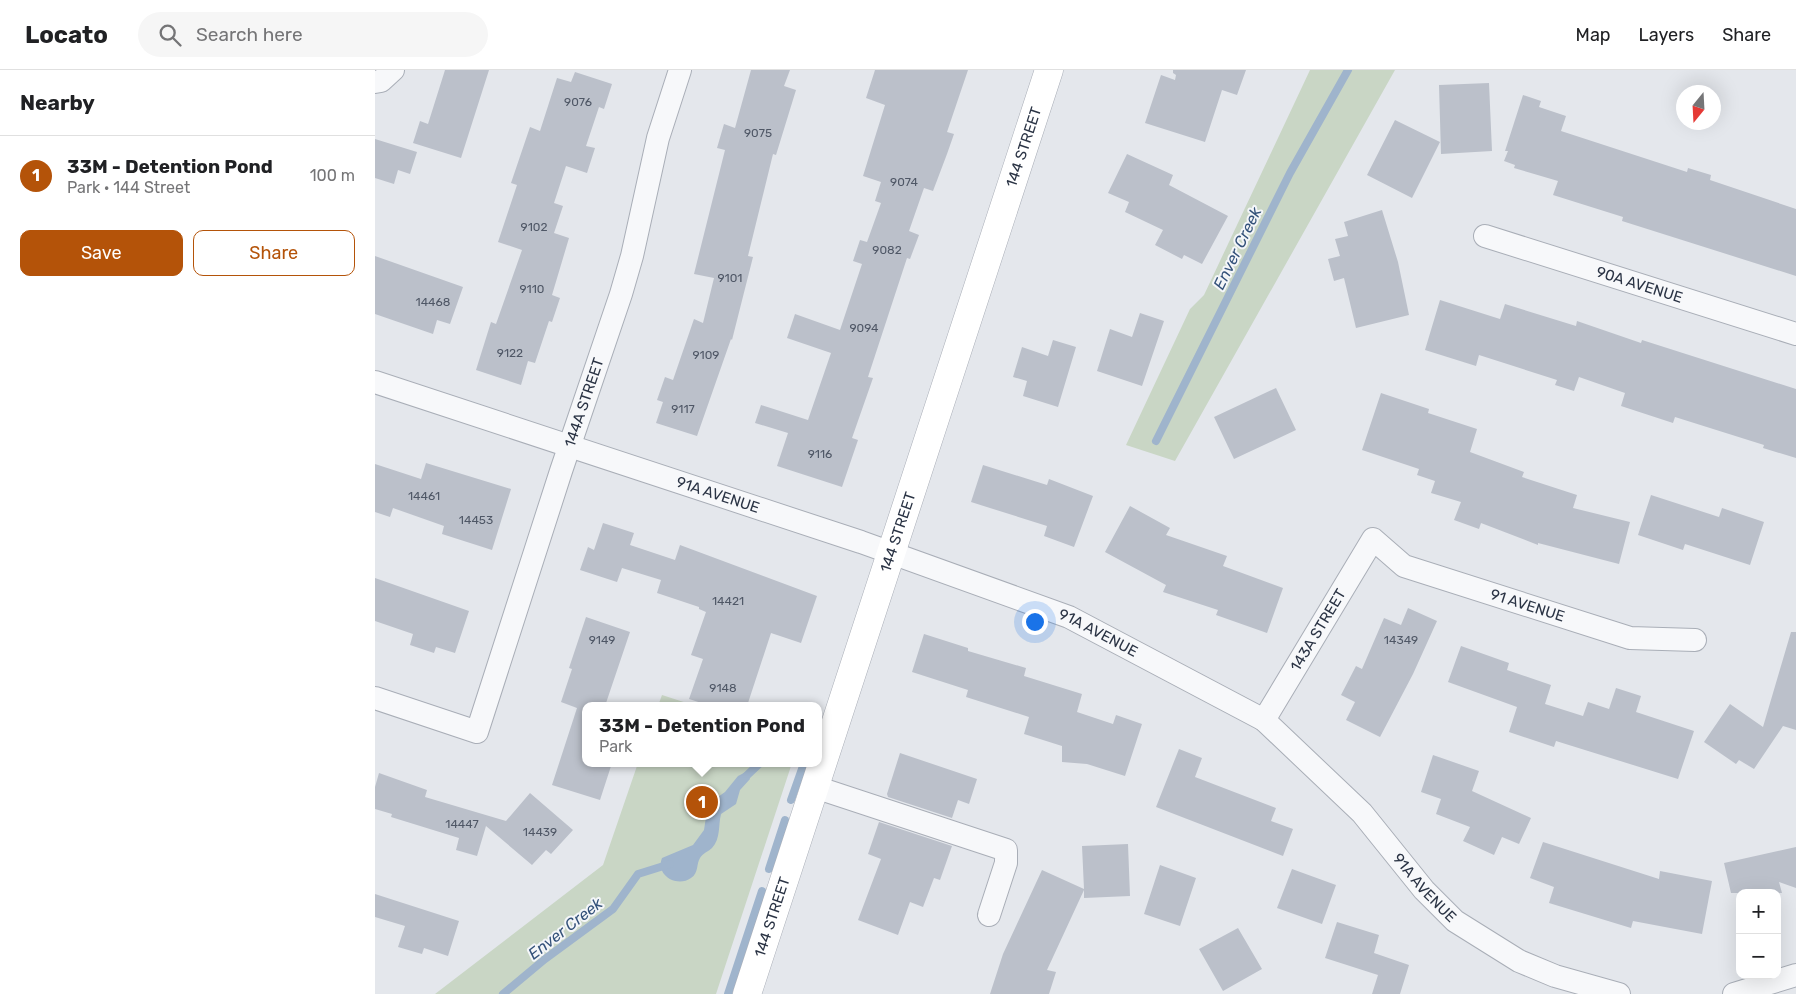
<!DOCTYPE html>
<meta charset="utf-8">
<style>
body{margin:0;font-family:Rubik,sans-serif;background:#f6f6f6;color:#202124}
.controls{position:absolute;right:15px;bottom:15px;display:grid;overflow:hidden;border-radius:10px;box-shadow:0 5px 20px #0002}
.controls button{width:45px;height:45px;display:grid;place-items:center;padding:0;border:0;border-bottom:1px solid #e0e0e0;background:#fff;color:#202124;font:25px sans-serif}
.compass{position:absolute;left:1301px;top:15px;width:45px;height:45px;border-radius:50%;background:#fff;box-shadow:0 5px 20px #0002;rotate:198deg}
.you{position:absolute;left:659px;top:551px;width:18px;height:18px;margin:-12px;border:4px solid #fff;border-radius:50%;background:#1a73e8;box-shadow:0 0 0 8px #1a73e833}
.badge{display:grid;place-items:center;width:32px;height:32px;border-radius:50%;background:#b45309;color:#fff;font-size:16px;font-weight:700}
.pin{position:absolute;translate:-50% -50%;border:2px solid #fff;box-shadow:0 1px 5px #0006}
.popup{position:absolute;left:207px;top:632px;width:240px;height:65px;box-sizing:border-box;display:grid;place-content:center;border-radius:10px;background:#fff;filter:drop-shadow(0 1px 4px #0005);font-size:16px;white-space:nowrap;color:#757577}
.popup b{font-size:19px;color:#202124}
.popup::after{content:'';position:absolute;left:50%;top:100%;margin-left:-10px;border:10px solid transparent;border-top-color:#fff}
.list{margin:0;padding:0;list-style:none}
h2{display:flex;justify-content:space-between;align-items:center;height:65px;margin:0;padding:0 20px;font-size:21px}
h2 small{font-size:16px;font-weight:400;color:#757577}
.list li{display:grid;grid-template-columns:32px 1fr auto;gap:15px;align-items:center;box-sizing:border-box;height:80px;padding:0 20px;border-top:1px solid #e0e0e0}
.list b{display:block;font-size:19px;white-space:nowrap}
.list p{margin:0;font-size:16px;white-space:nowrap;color:#757577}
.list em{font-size:16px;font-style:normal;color:#757577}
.actions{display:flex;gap:10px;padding:15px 20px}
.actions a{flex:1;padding:11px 0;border:1px solid #b45309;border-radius:10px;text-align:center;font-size:18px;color:#b45309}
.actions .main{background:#b45309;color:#fff}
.icon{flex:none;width:28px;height:28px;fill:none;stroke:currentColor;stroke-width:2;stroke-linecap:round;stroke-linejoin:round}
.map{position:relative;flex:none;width:1421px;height:924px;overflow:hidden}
header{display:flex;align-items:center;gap:30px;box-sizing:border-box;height:70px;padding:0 25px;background:#fff;border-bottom:1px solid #e0e0e0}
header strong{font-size:24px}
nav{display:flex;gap:28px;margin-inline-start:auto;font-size:18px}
.search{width:350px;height:45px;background:#f6f6f6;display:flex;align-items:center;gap:12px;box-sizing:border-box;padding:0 18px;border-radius:28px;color:#757577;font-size:19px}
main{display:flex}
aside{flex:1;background:#fff}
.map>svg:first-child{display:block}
.green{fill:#c9d6c5}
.water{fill:#9fb4cc}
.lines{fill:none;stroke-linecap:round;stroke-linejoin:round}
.stream{stroke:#9fb4cc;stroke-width:8}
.building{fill:#bbc0ca}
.street-casing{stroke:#a9aeb7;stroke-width:24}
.secondary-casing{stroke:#a9aeb7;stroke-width:29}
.street{stroke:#f7f8fa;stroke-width:22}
.secondary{stroke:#fff;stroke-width:28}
.labels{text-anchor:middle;stroke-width:4;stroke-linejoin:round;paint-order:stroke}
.number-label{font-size:12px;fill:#4f5766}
.street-label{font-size:15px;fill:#2b3445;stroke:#f4f6f9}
.water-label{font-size:16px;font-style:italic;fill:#34527a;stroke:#f4f6f9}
</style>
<header>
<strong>Locato</strong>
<div class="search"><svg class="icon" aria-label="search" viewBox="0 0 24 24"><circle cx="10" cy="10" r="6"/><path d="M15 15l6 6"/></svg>Search here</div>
<nav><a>Map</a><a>Layers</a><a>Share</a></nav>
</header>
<main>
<aside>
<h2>Nearby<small></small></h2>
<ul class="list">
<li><span class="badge">1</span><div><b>33M - Detention Pond</b><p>Park · 144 Street</p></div><em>100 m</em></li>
</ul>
<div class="actions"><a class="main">Save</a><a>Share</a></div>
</aside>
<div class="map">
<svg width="1421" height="924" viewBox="0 0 1421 924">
<rect width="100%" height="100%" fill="#e4e7ec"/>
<path class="green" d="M935 0H1020L800 391 751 375 815 239 829 225Z
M287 625 321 636H283Z
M263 693H417L341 924H60L228 795Z"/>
<path class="water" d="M371 702 375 709 365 720 361 734 346 744C343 756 346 768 337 778 334 781 328 783 325 788 321 794 324 803 316 808 302 818 280 805 287 788L318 775 329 760 333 734 350 722 363 706Z"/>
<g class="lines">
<path class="stream" d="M781 371 915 103 973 0
M367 710 385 693
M416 730 428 696
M394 799 410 750
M128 924 170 889 238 839 263 804 295 794
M353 924 387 821"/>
</g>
<path class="building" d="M70 0H114L86 88 38 73 45 51 53 54Z
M376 0H415L409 16 421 20 401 85 398 84 373 186 378 187 357 270 356 269 322 366 281 353 288 332 282 330 290 307 298 310 319 249 328 253 339 208 319 204 350 80 342 78 349 54 360 58Z
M500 0H593L572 62 579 64 572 84 558 121 549 118 534 161 544 165 535 189 532 188 493 307 498 308 477 368 483 370 467 417 402 396 413 363 380 353 386 335 433 350 456 283 412 268 420 244 465 260 487 194 478 191 485 170 492 172 506 133 500 131 506 112 488 106 510 35 491 28Z
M798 0H871L862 25 847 20 830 72 770 53 786 5 800 10 801 5 798 3Z
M200 2 237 14 229 39 224 37 211 76 220 78 212 103 191 96 179 133 188 136 179 163 194 168 177 225 185 228 177 252 174 251 160 293 153 291 146 315 101 300 116 252 121 254 147 180 123 172 142 115 136 113 155 57 165 61 182 8 196 12Z
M1114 13 1117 81 1066 84 1064 15Z
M1148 25 1166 31 1164 37 1191 46 1186 61 1312 102 1313 98 1336 105 1335 110 1421 139V206L1247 151 1248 147 1178 125 1183 111 1139 98 1140 95 1129 91 1133 81H1130Z
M1020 50 1065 72 1037 128 992 105Z
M0 69 42 82 35 104 23 100 19 114 0 108Z
M752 84 798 105 794 115 853 146 827 194 809 185 807 189 780 175 788 160 750 142 754 132 733 123Z
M1007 140 1023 192 1034 245 981 258 969 208 959 211 953 189 965 186 960 169 973 166 969 152Z
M0 186 88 217 75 254 62 250 58 264 0 244Z
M1065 230 1125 249 1130 234 1201 256 1202 251 1266 273 1267 270 1421 319V388L1388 378 1389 375 1300 347 1298 353 1246 336 1250 323 1204 307 1199 321 1180 315 1182 310 1104 285 1101 296 1050 280Z
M765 243 789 251 767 316 722 301 735 259 757 267Z
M678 270 701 277 683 337 648 326 652 311 638 307 647 277 673 286Z
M901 318 921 360 859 389 839 347Z
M1006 323 1054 339 1053 343 1102 359 1095 382 1149 402 1147 407 1202 425 1198 438 1255 452 1244 494 1163 473V475L1106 453 1104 459 1079 450 1086 432 1056 423 1060 411 1042 405 1044 399 987 380Z
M51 393 136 419 117 480 67 464 69 456 18 438 15 447 0 442V394L46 409Z
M608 395 672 415 674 409 718 426 699 477 669 466 672 456 596 432Z
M1276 425 1344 447 1347 438 1389 452 1375 495 1310 474 1308 480 1263 465Z
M755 436 795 458 791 465 852 486 848 496 908 518 892 563 841 545 843 540 788 522 791 515 730 482Z
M228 453 259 463 255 475 300 490 305 475 442 526 426 573 396 563 372 636H336L314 629 328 589 316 585 331 542 324 539V537L282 523 286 510 247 498 242 512 205 500 213 477 219 480Z
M0 508 94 541 80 583 61 577 59 583 35 575 38 564 0 551Z
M1033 538 1062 551 1038 604 1005 667 971 650 980 632 966 625 981 596 987 599 1009 548 1026 555Z
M211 547 255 562 230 636H211V693H237L225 730 177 715 202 638 186 632 197 599 194 598Z
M1416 562H1421V660L1408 656 1379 699 1364 690 1361 694 1329 672 1355 634 1388 657Z
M549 564 593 578V581L651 598 649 606 707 624 702 642 738 654 741 645 767 654 750 706 712 694 687 692V676L649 664 654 647 591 627 593 620 537 602Z
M1086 576 1134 593 1132 600 1176 615 1170 634 1208 646 1213 632 1234 639 1241 618 1266 626 1261 642 1319 661 1303 709 1181 671 1179 677 1134 662 1142 637 1073 612Z
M804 679 827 688 820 707 901 738 896 751 918 759 908 786 781 737Z
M525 683 602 709 594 734 583 730 577 748 513 727 512 724Z
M1058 685 1104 701 1097 721 1156 748 1144 774 1127 767 1119 785 1088 771 1095 757 1061 744 1066 729 1046 722Z
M4 703 52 720 50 727 131 751 155 723 198 760 176 784 171 780 157 795 111 756 102 786 81 780 84 768 16 747 17 744 0 739V717Z
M504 752 577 776 565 810 559 808 548 837 535 832 523 865 483 850 506 789 493 784Z
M1168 772 1284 809 1285 801 1337 811 1327 864 1258 851 1256 858 1174 833 1179 817 1155 808Z
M753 774 755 826 709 828V820L672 900 681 902 674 924H615L628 884 667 800 709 819 707 776Z
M1421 777V818L1404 812 1407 823H1356L1349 793Z
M785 795 821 808 805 856 769 844Z
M917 799 961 815 947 854 902 838Z
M0 824 84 851 73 886 49 878 47 884 23 877 30 856 0 847Z
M962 852 1004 865 999 883 1034 895 1025 924H997L1003 905 950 888Z
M863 858 887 899 848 921 824 879Z"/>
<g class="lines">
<defs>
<g id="street">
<path d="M0 12 6 11 18 0"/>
<path id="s1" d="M1110 166 1421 264"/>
<path id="s2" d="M0 312 486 472 694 547 889 650 987 743 1049 820 1080 851 1144 891 1180 906 1244 924"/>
<path id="s3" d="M0 628 102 662 186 401 246 224 257 186 283 68 305 0"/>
<path id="s4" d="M889 650 998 469 1029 496 1255 568 1320 570"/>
<path d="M440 717 631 780V793L614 845"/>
<path d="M1359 924 1421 905"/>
</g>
<g id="secondary">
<path id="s5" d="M372 924 674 0"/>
</g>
</defs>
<use href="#street" class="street-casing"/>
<use href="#secondary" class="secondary-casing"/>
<use href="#street" class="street"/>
<use href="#secondary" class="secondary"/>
</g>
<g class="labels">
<g class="number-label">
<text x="203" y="36">9076</text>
<text x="383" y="67">9075</text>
<text x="529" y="116">9074</text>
<text x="159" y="161">9102</text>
<text x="512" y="184">9082</text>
<text x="355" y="212">9101</text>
<text x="157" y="223">9110</text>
<text x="58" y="236">14468</text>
<text x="489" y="262">9094</text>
<text x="135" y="287">9122</text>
<text x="331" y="289">9109</text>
<text x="308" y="343">9117</text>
<text x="445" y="388">9116</text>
<text x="49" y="430">14461</text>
<text x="101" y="454">14453</text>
<text x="353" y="535">14421</text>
<text x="227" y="574">9149</text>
<text x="1026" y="574">14349</text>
<text x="348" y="622">9148</text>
<text x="87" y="758">14447</text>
<text x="165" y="766">14439</text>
</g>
<g class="street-label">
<text dy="5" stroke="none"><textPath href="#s5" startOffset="891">144 STREET</textPath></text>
<text dy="5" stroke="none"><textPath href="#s1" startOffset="162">90A AVENUE</textPath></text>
<text dy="5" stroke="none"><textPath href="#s3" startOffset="454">144A STREET</textPath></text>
<text dy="5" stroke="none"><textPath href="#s2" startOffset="361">91A AVENUE</textPath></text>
<text dy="5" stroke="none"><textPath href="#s5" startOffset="486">144 STREET</textPath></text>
<text dy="5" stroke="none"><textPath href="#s4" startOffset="382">91 AVENUE</textPath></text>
<text dy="5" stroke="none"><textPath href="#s4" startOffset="105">143A STREET</textPath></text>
<text dy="5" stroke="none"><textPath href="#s2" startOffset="766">91A AVENUE</textPath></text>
<text dy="5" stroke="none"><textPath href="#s2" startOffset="1186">91A AVENUE</textPath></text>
<text dy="5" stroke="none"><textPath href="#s5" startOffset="81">144 STREET</textPath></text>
</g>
<g class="water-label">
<text transform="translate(862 178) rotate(-64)" y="6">Enver Creek</text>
<text transform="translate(190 858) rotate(-38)" y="6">Enver Creek</text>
</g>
</g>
</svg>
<div class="controls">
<button>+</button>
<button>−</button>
</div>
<svg class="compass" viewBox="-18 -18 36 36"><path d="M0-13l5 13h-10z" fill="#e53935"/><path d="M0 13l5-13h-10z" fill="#757577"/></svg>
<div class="you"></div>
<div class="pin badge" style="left:327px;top:732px">1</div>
<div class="popup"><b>33M - Detention Pond</b>Park</div>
</div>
</main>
